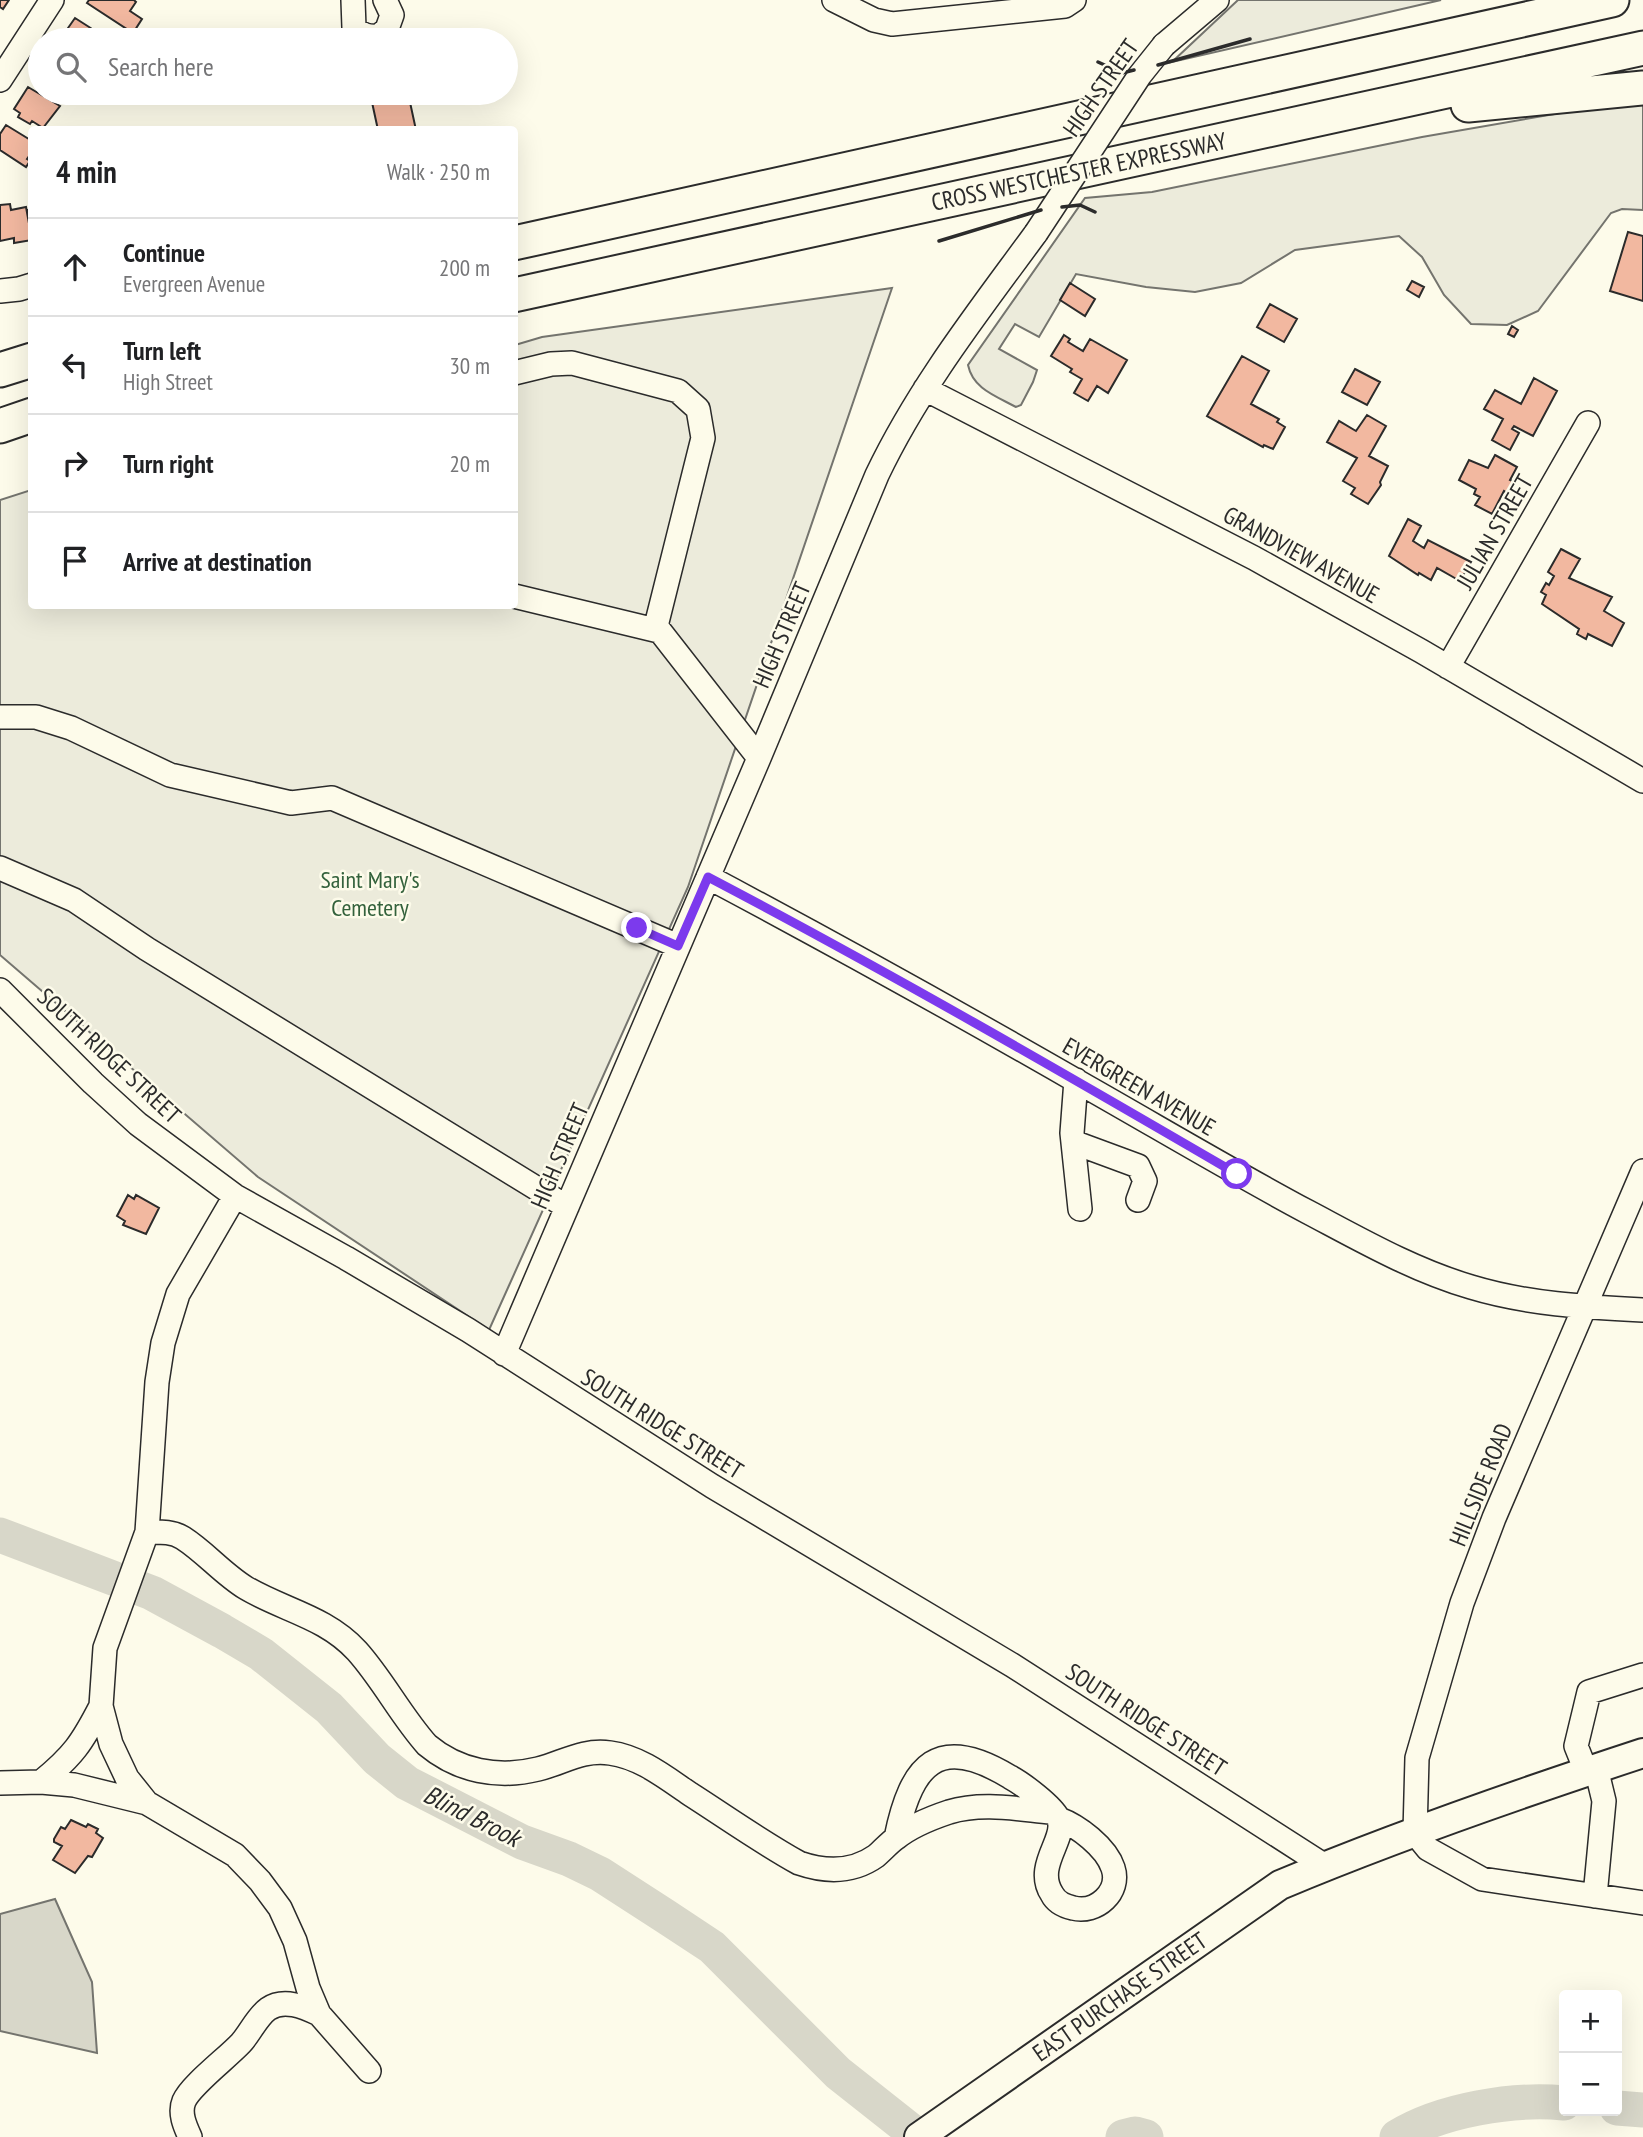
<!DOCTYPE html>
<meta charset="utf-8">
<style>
body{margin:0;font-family:"PT Sans Narrow",sans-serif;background:#f2f2f2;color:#202124}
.controls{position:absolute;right:21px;bottom:21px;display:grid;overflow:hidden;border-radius:7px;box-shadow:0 7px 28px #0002}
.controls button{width:63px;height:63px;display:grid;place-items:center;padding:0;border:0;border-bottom:2px solid #e0e0e0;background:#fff;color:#202124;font:35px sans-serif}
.stop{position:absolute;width:21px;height:21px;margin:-16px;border:5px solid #7c3aed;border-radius:50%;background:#fff}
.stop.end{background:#7c3aed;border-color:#fff;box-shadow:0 2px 7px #0008}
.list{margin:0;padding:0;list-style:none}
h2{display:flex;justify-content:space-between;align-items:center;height:91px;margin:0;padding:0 28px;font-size:30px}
h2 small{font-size:23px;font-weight:400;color:#757577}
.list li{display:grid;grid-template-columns:46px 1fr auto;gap:21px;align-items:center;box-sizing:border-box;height:98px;padding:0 28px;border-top:2px solid #e0e0e0}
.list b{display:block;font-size:26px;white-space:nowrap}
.list p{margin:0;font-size:23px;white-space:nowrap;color:#757577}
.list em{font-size:23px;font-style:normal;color:#757577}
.icon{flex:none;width:38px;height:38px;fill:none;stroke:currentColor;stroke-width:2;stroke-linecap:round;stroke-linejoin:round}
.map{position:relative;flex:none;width:1643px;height:2137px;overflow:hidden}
.search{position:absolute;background:#fff;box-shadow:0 7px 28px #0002;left:28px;top:28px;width:490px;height:77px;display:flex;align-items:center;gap:18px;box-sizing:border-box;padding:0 24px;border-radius:38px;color:#757577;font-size:26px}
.panel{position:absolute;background:#fff;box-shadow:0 7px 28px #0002;left:28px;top:126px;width:490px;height:483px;border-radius:7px}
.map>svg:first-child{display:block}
.green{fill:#ecebdb;stroke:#74746e;stroke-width:2}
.water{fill:#d8d7c9;stroke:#74746e;stroke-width:2}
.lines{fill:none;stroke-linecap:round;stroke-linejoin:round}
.river{stroke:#d8d7c9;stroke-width:35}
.building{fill:#f2b8a0;stroke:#2b2b2b;stroke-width:2}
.minor-casing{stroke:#2b2b2b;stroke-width:26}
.major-casing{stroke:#2b2b2b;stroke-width:32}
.highway-casing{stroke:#2b2b2b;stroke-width:37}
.minor{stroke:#fdfbea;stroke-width:23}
.major{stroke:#fdfbea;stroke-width:28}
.highway{stroke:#fdfbea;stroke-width:33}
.minor-bridge-casing{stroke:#2b2b2b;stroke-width:26;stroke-linecap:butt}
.minor-bridge{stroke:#fdfbea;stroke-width:23}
.wall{stroke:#2b2b2b;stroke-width:3.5}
.route{stroke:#7c3aed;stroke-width:9}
.labels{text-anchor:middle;stroke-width:5;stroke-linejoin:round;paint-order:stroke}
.street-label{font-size:24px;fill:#2b2b2b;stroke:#fdfbea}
.park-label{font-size:24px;fill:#34623c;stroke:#fdfbea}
.water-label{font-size:26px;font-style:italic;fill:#2b2b2b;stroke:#fdfbea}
</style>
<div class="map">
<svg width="1643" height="2137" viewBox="0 0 1643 2137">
<rect width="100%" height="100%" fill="#fdfbea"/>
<path class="green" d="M1238 0H1441L1172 62Z
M1643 103V210L1622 209 1611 213 1538 311 1507 325 1471 324 1444 295 1422 257 1399 236 1295 250 1241 283 1195 292 1146 287 1076 274 1039 337 1015 324 999 349 1037 370 1033 382 1021 405 1016 407C996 396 973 389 968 365L1085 198 1152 192 1422 137 1607 105Z
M892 288 688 887 489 1330 258 1177 0 955V500L31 490 32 606H514L515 345 542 337Z"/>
<path class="water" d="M55 1899 92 1982 97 2053 0 2031V1914Z"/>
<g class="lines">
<path class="river" d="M0 1535 152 1593 222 1631 261 1654 329 1708 377 1759 407 1783 522 1842 569 1859 600 1874 665 1916 712 1947 838 2073 919 2137
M1617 2108 1643 2110
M1123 2137 1135 2134 1146 2137
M1397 2137C1441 2110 1513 2098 1564 2103"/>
</g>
<path class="building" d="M0 0H9L3 9 0 7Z
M89 0H134L136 2 130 11 142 19 133 33 87 3Z
M75 18 100 34 97 40H65L72 30 68 28Z
M40 66V84L33 78Z
M28 87 60 106 43 128 32 121 30 124 18 117 20 113 14 109Z
M54 93H71L66 100Z
M111 93H124L118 102 109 96Z
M370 93H408L416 130H378Z
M6 125 32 141V152L27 159 30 161 26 167 0 150V134Z
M10 204 11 210 26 207 32 240 14 243V238L0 241V205Z
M27 210H32V234Z
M1628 232 1643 236V301L1610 291Z
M1412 281 1424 287 1419 297 1407 290Z
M1070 283 1095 299 1085 316 1060 300Z
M1270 304 1297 319 1284 342 1257 327Z
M1512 326 1518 330 1514 337 1508 334Z
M1064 335 1070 339 1068 342 1083 351 1090 339 1127 360 1108 393 1097 386 1088 401 1074 393 1082 379 1070 372 1072 369 1051 356Z
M1242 356 1269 371 1251 404 1279 419 1277 422 1285 427 1273 449 1264 445 1263 447 1207 416Z
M1355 369 1380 382 1367 405 1342 392Z
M1534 378 1557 391 1533 436 1514 426 1512 429 1519 433 1510 450 1492 440 1503 419 1484 409 1495 390 1521 404Z
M1367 415 1386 426 1369 456 1388 466 1380 482 1381 485 1368 504 1351 494 1355 488 1343 481 1357 458 1327 442 1339 421 1356 431Z
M1495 455 1517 467 1510 480 1515 482 1509 494 1504 491 1492 514 1475 505 1480 497 1474 494 1476 489 1459 480 1469 460 1488 468Z
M1408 519 1421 526 1413 541 1424 548 1428 540 1471 562 1460 581 1437 568 1431 580 1419 573 1418 575 1389 556Z
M1561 549 1580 559 1569 578 1612 597 1604 611 1624 623 1612 646 1588 634 1586 639 1577 634 1579 629 1542 604 1546 595 1541 592 1546 583 1549 585 1554 576 1548 572Z
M128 1195 134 1199 136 1195 159 1208 146 1234 123 1225 125 1221 117 1216Z
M71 1820 86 1827 88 1824 98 1829 96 1833 103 1838 92 1857 88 1856 75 1873 53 1860 62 1846 54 1842V1839L61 1827 65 1829Z"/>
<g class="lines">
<defs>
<path id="minor" d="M353 0 354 28C362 35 368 37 379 36L387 29 392 15 385 0
M834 0 874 20 892 24 1065 6 1074 0
M1164 45 1217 0
M0 80 52 0
M0 291 19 289 32 285
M514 373 551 364 572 363 678 391 698 409 703 438 656 626 759 758
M925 389 1254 558 1421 651 1643 781
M514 596 659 631
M1448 667 1588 423
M0 717H36L71 728 170 775 291 803 332 798 678 946
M0 868 74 900 147 949 567 1207
M708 877C836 945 962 1015 1087 1087 1161 1129 1233 1172 1308 1212 1361 1240 1413 1270 1471 1287 1527 1304 1585 1307 1643 1310
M0 990 93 1083 138 1124 235 1196 346 1258 468 1330 712 1486 1012 1665 1325 1866
M1076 1080 1072 1133 1080 1209
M1073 1142 1138 1166 1145 1181 1138 1200
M1643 1171 1494 1518 1462 1603 1417 1758 1415 1833 1428 1849 1482 1879 1643 1903
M504 1354 759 758 877 475C919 387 979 311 1036 233
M147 1532C159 1532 172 1531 183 1538 205 1552 223 1574 246 1588 283 1610 326 1617 357 1651 383 1680 401 1716 427 1745 458 1771 498 1779 538 1769 563 1763 582 1749 610 1753 640 1757 665 1777 690 1794 726 1817 761 1842 799 1863 825 1872 852 1873 876 1856 883 1850 889 1843 896 1838 911 1826 931 1818 949 1812 982 1802 1017 1809 1051 1812
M1586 1771 1576 1746 1589 1692 1643 1675
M41 1782C73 1756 82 1743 101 1706
M0 1783 41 1782 74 1785 147 1803 235 1855 260 1881 280 1908 295 1941 308 1988 319 2014 369 2071
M147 1803 127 1778 111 1744 101 1706 105 1648 147 1532 157 1382 163 1343 178 1294 235 1196
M896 1838C911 1764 938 1733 1010 1777 1023 1784 1052 1806 1058 1818 1069 1837 1033 1865 1052 1894 1056 1902 1064 1906 1073 1908 1096 1914 1121 1892 1113 1868 1106 1847 1078 1826 1059 1819
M1595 1896 1604 1801 1596 1768
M190 2137C185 2126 179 2113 184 2101 191 2085 227 2058 241 2043 250 2033 257 2017 268 2009 284 1998 304 2007 319 2014"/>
<path id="major" d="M919 2137 1280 1885C1399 1835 1521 1793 1643 1753"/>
<path id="highway" d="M1468 105 1643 88
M514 243 1612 0
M514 295 1643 48
M0 370 32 360
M0 426 32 415"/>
</defs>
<use href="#minor" class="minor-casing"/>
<use href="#major" class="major-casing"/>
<use href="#highway" class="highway-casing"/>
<use href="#minor" class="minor"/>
<use href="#major" class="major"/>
<use href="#highway" class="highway"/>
<defs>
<path id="minor-bridge" d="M1036 233 1140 75 1164 45"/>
</defs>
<use href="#minor-bridge" class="minor-bridge-casing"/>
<use href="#minor-bridge" class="minor-bridge"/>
<path class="wall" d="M1098 62 1122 73 1134 70
M1158 65 1250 39
M1062 207 1080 205 1095 212
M939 241 1041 210"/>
</g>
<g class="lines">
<path class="route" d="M637 928 678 946 708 877C887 971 1062 1072 1237 1174"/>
</g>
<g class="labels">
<g class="street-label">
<text transform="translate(1101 88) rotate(-55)" y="8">HIGH STREET</text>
<text transform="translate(1079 172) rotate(-12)" y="8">CROSS WESTCHESTER EXPRESSWAY</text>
<text transform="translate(1495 532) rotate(-60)" y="8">JULIAN STREET</text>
<text transform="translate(1301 555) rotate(29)" y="8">GRANDVIEW AVENUE</text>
<text transform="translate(782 635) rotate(-67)" y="8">HIGH STREET</text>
<text transform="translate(109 1056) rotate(43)" y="8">SOUTH RIDGE STREET</text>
<text transform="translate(1139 1087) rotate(30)" y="8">EVERGREEN AVENUE</text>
<text transform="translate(560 1156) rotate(-67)" y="8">HIGH STREET</text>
<text transform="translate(662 1424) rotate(32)" y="8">SOUTH RIDGE STREET</text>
<text transform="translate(1481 1485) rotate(-68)" y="8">HILLSIDE ROAD</text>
<text transform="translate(1146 1720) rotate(33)" y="8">SOUTH RIDGE STREET</text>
<text transform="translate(1120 1997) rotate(-35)" y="8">EAST PURCHASE STREET</text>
</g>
<g class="park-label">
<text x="370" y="888">Saint Mary's<tspan x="370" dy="28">Cemetery</tspan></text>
</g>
<g class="water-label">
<text transform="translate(472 1816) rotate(27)" y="9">Blind Brook</text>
</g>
</g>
</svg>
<div class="controls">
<button>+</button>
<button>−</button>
</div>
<div class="stop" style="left:1237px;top:1174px"></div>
<div class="stop end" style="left:637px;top:928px"></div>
<div class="search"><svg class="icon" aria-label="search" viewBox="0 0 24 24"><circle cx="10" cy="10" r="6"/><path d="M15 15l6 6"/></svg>Search here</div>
<section class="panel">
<h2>4 min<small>Walk · 250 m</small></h2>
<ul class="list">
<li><svg class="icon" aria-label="ahead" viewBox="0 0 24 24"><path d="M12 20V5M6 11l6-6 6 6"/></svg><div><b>Continue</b><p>Evergreen Avenue</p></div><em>200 m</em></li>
<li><svg class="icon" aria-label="left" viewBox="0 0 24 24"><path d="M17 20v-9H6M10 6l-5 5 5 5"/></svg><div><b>Turn left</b><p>High Street</p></div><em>30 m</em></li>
<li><svg class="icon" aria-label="right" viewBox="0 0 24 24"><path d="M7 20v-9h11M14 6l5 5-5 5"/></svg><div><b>Turn right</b></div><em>20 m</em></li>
<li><svg class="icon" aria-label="arrive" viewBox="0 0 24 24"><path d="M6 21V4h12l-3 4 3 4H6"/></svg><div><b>Arrive at destination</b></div></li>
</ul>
</section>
</div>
